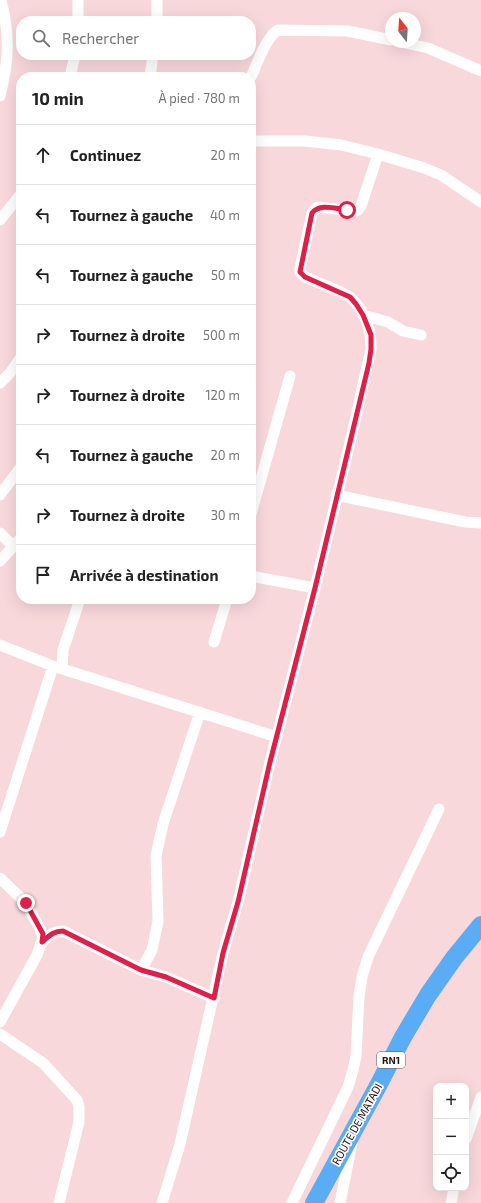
<!DOCTYPE html>
<html lang="fr">
<meta charset="utf-8">
<style>
body{margin:0;font-family:"Exo 2",sans-serif;background:#f2f2f2;color:#222}
.controls{position:absolute;right:12px;bottom:12px;display:grid;overflow:hidden;border-radius:8px;box-shadow:0 4px 16px #0002}
.controls button{width:36px;height:36px;display:grid;place-items:center;padding:0;border:0;border-bottom:1px solid #e0e0e0;background:#fff;color:#222;font:20px sans-serif}
.compass{position:absolute;left:385px;top:12px;width:36px;height:36px;border-radius:50%;background:#fff;box-shadow:0 4px 16px #0002;rotate:343deg}
.stop{position:absolute;width:12px;height:12px;margin:-9px;border:3px solid #e11d48;border-radius:50%;background:#fff}
.stop.end{background:#e11d48;border-color:#fff;box-shadow:0 1px 4px #0008}
.list{margin:0;padding:0;list-style:none}
h2{display:flex;justify-content:space-between;align-items:center;height:52px;margin:0;padding:0 16px;font-size:17px}
h2 small{font-size:13px;font-weight:400;color:#767676}
.list li{display:grid;grid-template-columns:26px 1fr auto;gap:12px;align-items:center;box-sizing:border-box;height:60px;padding:0 16px;border-top:1px solid #e0e0e0}
.list b{display:block;font-size:15px;white-space:nowrap}
.list em{font-size:13px;font-style:normal;color:#767676}
.icon{flex:none;width:22px;height:22px;fill:none;stroke:currentColor;stroke-width:2;stroke-linecap:round;stroke-linejoin:round}
.map{position:relative;flex:none;width:481px;height:1203px;overflow:hidden}
.search{position:absolute;background:#fff;box-shadow:0 4px 16px #0002;left:16px;top:16px;width:240px;height:44px;display:flex;align-items:center;gap:10px;box-sizing:border-box;padding:0 14px;border-radius:16px;color:#767676;font-size:15px}
.panel{position:absolute;background:#fff;box-shadow:0 4px 16px #0002;left:16px;top:72px;width:240px;height:532px;border-radius:16px}
.map>svg:first-child{display:block}
.lines{fill:none;stroke-linecap:round;stroke-linejoin:round}
.minor{stroke:#fff;stroke-width:11}
.trunk{stroke:#5aacf4;stroke-width:18}
.route{stroke:#e11d48;stroke-width:5}
.labels{text-anchor:middle;stroke-width:3.5;stroke-linejoin:round;paint-order:stroke}
.shield{fill:#fff;stroke:#6b585c;stroke-width:1}
.shield-label{font-size:10px;font-weight:bold;fill:#2c1116}
.street-label{font-size:11px;fill:#2c1116;stroke:#fff}
</style>
<div class="map">
<svg width="481" height="1203" viewBox="0 0 481 1203">
<rect width="100%" height="100%" fill="#f9d8dc"/>
<g class="lines">
<path class="minor" d="M78 0V21
M157 21V0
M401 42 428 48 481 71
M70 77 75 55
M150 77 153 55
M251 77C257 64 266 37 278 30L348 31 391 40
M0 96C9 60 10 35 1 0
M251 141H305L341 145 378 154 424 168 441 175 481 202
M0 220 21 194
M363 315 388 322 403 331 421 335
M0 383 10 373 21 357
M0 495 21 467
M336 495 465 522 481 523
M251 514 290 376
M0 533 13 546
M0 561 21 538
M251 576 315 588
M214 642 227 599
M0 645 53 666 277 737
M62 668 63 650 80 599
M0 832 53 666
M0 878 26 903 40 929 43 937 37 955 0 1022
M42 942C49 936 53 931 63 931L141 970 152 950 158 921 156 856 163 824 200 712
M141 970 166 977 214 998
M0 1034 43 1063 77 1100 79 1107V1122L59 1203
M466 1139 481 1097
M162 1203 180 1144 223 953 238 902 270 762 315 588 352 434 371 349C371 330 365 311 351 298 343 291 315 282 305 277L300 272V268L312 213 317 207 352 211 358 210 361 206 378 154
M292 1203 348 1087 353 1070 356 1056 359 996 362 977 368 957 439 809
M340 1203 352 1143
M451 1203 454 1188"/>
<path class="trunk" d="M314 1203 379 1084 403 1037 428 995 454 958 481 925"/>
</g>
<g class="lines">
<path class="route" d="M26 903 43 934 42 942C49 936 53 931 63 931L141 970 166 977 214 998 223 953 238 902 270 762 315 588 369 363 371 349V335L363 315 356 304 350 297 305 277 300 272 312 213C320 203 336 209 347 210"/>
</g>
<g class="labels">
<rect class="shield" x="377" y="1052" width="28" height="16" rx="3"/>
<g class="shield-label">
<text x="391" y="1064">RN1</text>
</g>
<g class="street-label">
<text transform="translate(357 1124) rotate(-61)" y="4">ROUTE DE MATADI</text>
</g>
</g>
</svg>
<div class="controls">
<button>+</button>
<button>−</button>
<button><svg class="icon" aria-label="locate" viewBox="0 0 24 24"><circle cx="12" cy="12" r="6"/><path d="M12 2v4M12 18v4M2 12h4M18 12h4"/></svg></button>
</div>
<svg class="compass" viewBox="-18 -18 36 36"><path d="M0-13l5 13h-10z" fill="#e53935"/><path d="M0 13l5-13h-10z" fill="#767676"/></svg>
<div class="stop" style="left:347px;top:210px"></div>
<div class="stop end" style="left:26px;top:903px"></div>
<div class="search"><svg class="icon" aria-label="search" viewBox="0 0 24 24"><circle cx="10" cy="10" r="6"/><path d="M15 15l6 6"/></svg>Rechercher</div>
<section class="panel">
<h2>10 min<small>À pied · 780 m</small></h2>
<ul class="list">
<li><svg class="icon" aria-label="ahead" viewBox="0 0 24 24"><path d="M12 20V5M6 11l6-6 6 6"/></svg><div><b>Continuez</b></div><em>20 m</em></li>
<li><svg class="icon" aria-label="left" viewBox="0 0 24 24"><path d="M17 20v-9H6M10 6l-5 5 5 5"/></svg><div><b>Tournez à gauche</b></div><em>40 m</em></li>
<li><svg class="icon" aria-label="left" viewBox="0 0 24 24"><path d="M17 20v-9H6M10 6l-5 5 5 5"/></svg><div><b>Tournez à gauche</b></div><em>50 m</em></li>
<li><svg class="icon" aria-label="right" viewBox="0 0 24 24"><path d="M7 20v-9h11M14 6l5 5-5 5"/></svg><div><b>Tournez à droite</b></div><em>500 m</em></li>
<li><svg class="icon" aria-label="right" viewBox="0 0 24 24"><path d="M7 20v-9h11M14 6l5 5-5 5"/></svg><div><b>Tournez à droite</b></div><em>120 m</em></li>
<li><svg class="icon" aria-label="left" viewBox="0 0 24 24"><path d="M17 20v-9H6M10 6l-5 5 5 5"/></svg><div><b>Tournez à gauche</b></div><em>20 m</em></li>
<li><svg class="icon" aria-label="right" viewBox="0 0 24 24"><path d="M7 20v-9h11M14 6l5 5-5 5"/></svg><div><b>Tournez à droite</b></div><em>30 m</em></li>
<li><svg class="icon" aria-label="arrive" viewBox="0 0 24 24"><path d="M6 21V4h12l-3 4 3 4H6"/></svg><div><b>Arrivée à destination</b></div></li>
</ul>
</section>
</div>
